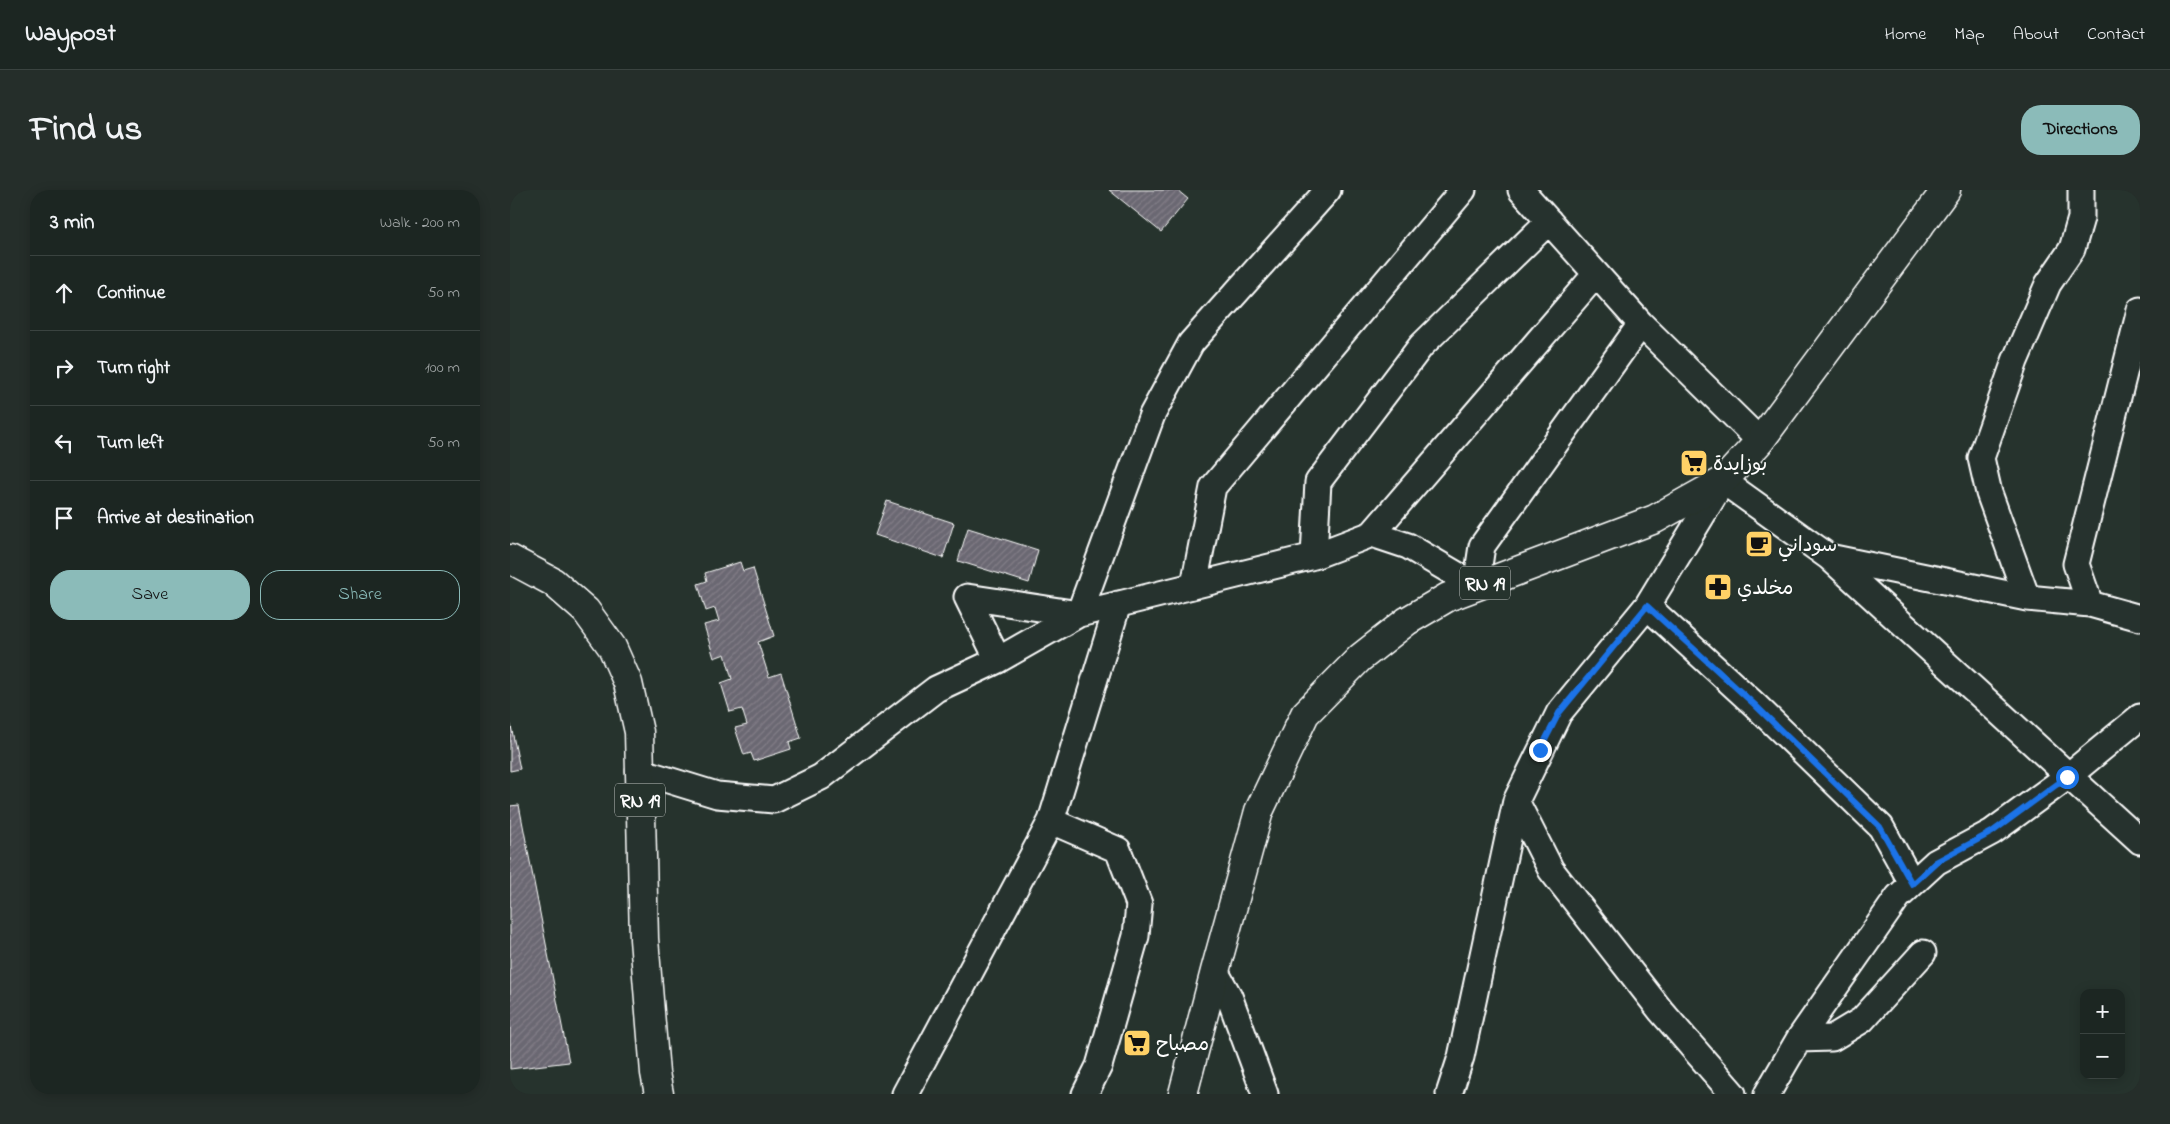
<!DOCTYPE html>
<meta charset="utf-8">
<style>
body{margin:0;font-family:"Indie Flower","Playpen Sans Arabic",sans-serif;background:#252e2a;color:#f1f3f6}
.controls{position:absolute;right:15px;bottom:15px;display:grid;overflow:hidden;border-radius:10px;box-shadow:0 2px 12px #0003}
.controls button{width:45px;height:45px;display:grid;place-items:center;padding:0;border:0;border-bottom:1px solid #3a4340;background:#1c2622;color:#f1f3f6;font:25px sans-serif}
.stop{position:absolute;width:15px;height:15px;margin:-11px;border:4px solid #1a73e8;border-radius:50%;background:#fff}
.stop.end{background:#1a73e8;border-color:#fff;box-shadow:0 1px 5px #0008}
.list{margin:0;padding:0;list-style:none}
h2{display:flex;justify-content:space-between;align-items:center;height:65px;margin:0;padding:0 20px;font-size:21px}
h2 small{font-size:16px;font-weight:400;color:#a0a5a5}
.list li{display:grid;grid-template-columns:32px 1fr auto;gap:15px;align-items:center;box-sizing:border-box;height:75px;padding:0 20px;border-top:1px solid #3a4340}
.list b{display:block;font-size:19px;white-space:nowrap}
.list em{font-size:16px;font-style:normal;color:#a0a5a5}
.actions{display:flex;gap:10px;padding:15px 20px}
.actions a{flex:1;padding:11px 0;border:1px solid #8bbbb9;border-radius:20px;text-align:center;font-size:18px;color:#8bbbb9}
.actions .main{background:#8bbbb9;color:#111}
.icon{flex:none;width:28px;height:28px;fill:none;stroke:currentColor;stroke-width:2;stroke-linecap:round;stroke-linejoin:round}
.map{position:relative;flex:none;width:1630px;height:904px;overflow:hidden;border-radius:20px}
header{display:flex;align-items:center;gap:30px;box-sizing:border-box;height:70px;padding:0 25px;background:#1c2622;border-bottom:1px solid #3a4340}
header strong{font-size:24px}
nav{display:flex;gap:28px;margin-inline-start:auto;font-size:18px}
.intro{display:flex;align-items:center;justify-content:space-between;box-sizing:border-box;height:120px;padding:0 30px}
h1{margin:0;font-size:35px}
.button{padding:12px 22px;border-radius:20px;background:#8bbbb9;color:#111;font-size:18px;font-weight:700}
main{display:flex;gap:30px;padding:0 30px}
aside{flex:1;background:#1c2622;border-radius:20px;box-shadow:0 2px 12px #0003}
.map>svg:first-child{display:block}
.building{fill:url(#building-hatch);stroke:#fff}
.lines{fill:none;stroke-linecap:round;stroke-linejoin:round}
.minor-casing{stroke:#fff;stroke-width:29}
.primary-casing{stroke:#fff;stroke-width:31}
.minor{stroke:#26332d;stroke-width:25}
.primary{stroke:#26332d;stroke-width:28}
.route{stroke:#1a73e8;stroke-width:6}
.labels{text-anchor:middle;stroke-width:4;stroke-linejoin:round;paint-order:stroke}
.shield{fill:#26332d;stroke:#bec2c0;stroke-width:1}
.shield-label{font-size:19px;font-weight:bold;fill:#fff}
.poi-label{font-size:20px;fill:#fff;stroke:#26332d;text-anchor:start}
</style>
<header>
<strong>Waypost</strong>
<nav><a>Home</a><a>Map</a><a>About</a><a>Contact</a></nav>
</header>
<div class="intro"><h1>Find us</h1><a class="button">Directions</a></div>
<main>
<aside>
<h2>3 min<small>Walk · 200 m</small></h2>
<ul class="list">
<li><svg class="icon" aria-label="ahead" viewBox="0 0 24 24"><path d="M12 20V5M6 11l6-6 6 6"/></svg><div><b>Continue</b></div><em>50 m</em></li>
<li><svg class="icon" aria-label="right" viewBox="0 0 24 24"><path d="M7 20v-9h11M14 6l5 5-5 5"/></svg><div><b>Turn right</b></div><em>100 m</em></li>
<li><svg class="icon" aria-label="left" viewBox="0 0 24 24"><path d="M17 20v-9H6M10 6l-5 5 5 5"/></svg><div><b>Turn left</b></div><em>50 m</em></li>
<li><svg class="icon" aria-label="arrive" viewBox="0 0 24 24"><path d="M6 21V4h12l-3 4 3 4H6"/></svg><div><b>Arrive at destination</b></div></li>
</ul>
<div class="actions"><a class="main">Save</a><a>Share</a></div>
</aside>
<div class="map">
<svg width="1630" height="904" viewBox="0 0 1630 904">
<defs>
<pattern id="building-hatch" width="6" height="6" patternUnits="userSpaceOnUse" patternTransform="scale(1.25)"><rect width="6" height="6" fill="#6b6772"/><path d="M-1 1l2-2M0 6l6-6M5 7l2-2" fill="none" stroke="#817e87"/></pattern>
</defs>
<rect width="100%" height="100%" fill="#26332d"/>
<filter id="ink" filterUnits="userSpaceOnUse"><feTurbulence type="fractalNoise" baseFrequency=".02" numOctaves="2"/><feDisplacementMap in="SourceGraphic" scale="10" xChannelSelector="R" yChannelSelector="G"/><feConvolveMatrix kernelMatrix="1 2 1 2 8 2 1 2 1" color-interpolation-filters="sRGB"/></filter>
<g filter="url(#ink)">
<path class="building" d="M599 0H667L678 9 651 42Z
M377 311 444 333 433 368 365 345Z
M458 338 528 360 519 393 448 371Z
M230 372 233 381 243 378 264 446 248 452 259 487 271 483 291 548 279 552 281 559 244 571 241 563 234 565 225 538 237 535 232 519 220 522 211 493 222 489 215 464 204 468 194 435 209 431 205 418 196 421 188 394 197 391 195 383Z
M0 531 10 579 0 581Z
M9 615 59 872 0 879V616Z"/>
<g class="lines">
<defs>
<path id="minor" d="M818 0 681 153 642 225 569 424 804 366 862 344 1086 84
M1011 0 1131 134 1250 251
M862 344 898 356 966 396 972 356 1131 134
M804 366 808 292 911 156 1039 31
M1319 367 1517 408 1580 414 1630 428
M684 395 703 297 953 0
M457 407 569 424 488 470Z
M1517 408 1479 303 1471 268 1505 171 1538 94 1562 59 1571 28V0
M1580 414 1566 374 1630 120
M1137 416 1245 515 1371 637 1402 693
M129 581 207 605 264 610 311 587 426 499 488 470
M1006 611 1049 523 1137 416 1213 291 1319 367 1630 651
M541 631 608 660 629 714 626 746 589 876 575 904
M705 781 719 806 755 904
M1289 849 1322 848 1352 830 1413 763
M395 904 541 631 608 414
M939 904 951 867 1006 611 1041 680 1151 821 1223 904
M1257 904 1289 849 1388 707 1426 672 1482 642 1557 587 1630 527"/>
<path id="primary" d="M0 369 43 392 76 421 102 457 118 493 129 542 134 749 145 883 149 904
M673 904 705 781 749 621 795 524 850 468 897 431 938 407 1145 329 1213 291 1250 251 1436 0"/>
</defs>
<use href="#minor" class="minor-casing"/>
<use href="#primary" class="primary-casing"/>
<use href="#minor" class="minor"/>
<use href="#primary" class="primary"/>
</g>
</g>
<g class="lines" filter="url(#ink)">
<path class="route" d="M1030 560 1049 523 1137 416 1245 515 1370 637 1402 694 1426 672 1482 642 1557 587"/>
</g>
<defs>
<symbol id="supermarket-square" viewBox="-11 -11 22 22"><rect x="-9" y="-9" width="18" height="18" rx="4" fill="#ffd166" stroke="#26332d"/><path d="M-6-5.5h2.5l.6 2H6L4.5 2H-2.5L-4.4-4H-6ZM-1.5 3.2a1.3 1.3 0 1 0 .1 0ZM3 3.2a1.3 1.3 0 1 0 .1 0Z" fill="#111"/></symbol>
<symbol id="cafe-square" viewBox="-11 -11 22 22"><rect x="-9" y="-9" width="18" height="18" rx="4" fill="#ffd166" stroke="#26332d"/><path d="M-5.5-4.5H6V0H3Q3 3.5 0 3.5H-2.5Q-5.5 3.5-5.5 0ZM3-3.2v2h1.7v-2ZM-6 4.5H4V6H-6Z" fill="#111"/></symbol>
<symbol id="pharmacy-square" viewBox="-11 -11 22 22"><rect x="-9" y="-9" width="18" height="18" rx="4" fill="#ffd166" stroke="#26332d"/><path d="M-2-6h4v4h4v4h-4v4h-4v-4h-4v-4h4Z" fill="#111"/></symbol>
</defs>
<g fill-rule="evenodd">
<use href="#supermarket-square" x="1168" y="257" width="32" height="32"/>
<use href="#cafe-square" x="1233" y="338" width="32" height="32"/>
<use href="#pharmacy-square" x="1192" y="381" width="32" height="32"/>
<use href="#supermarket-square" x="611" y="837" width="32" height="32"/>
</g>
<g class="labels">
<g class="shield">
<rect x="950" y="376.5" width="50" height="33" rx="4"/>
<rect x="105" y="593.5" width="50" height="33" rx="4"/>
</g>
<g class="shield-label">
<text x="975" y="400">RN 19</text>
<text x="130" y="617">RN 19</text>
</g>
<g class="poi-label">
<text x="1203" y="280">بوزايدة</text>
<text x="1268" y="361">سوداني</text>
<text x="1227" y="404">مخلدي</text>
<text x="646" y="860">مصباح</text>
</g>
</g>
</svg>
<div class="controls">
<button>+</button>
<button>−</button>
</div>
<div class="stop" style="left:1557px;top:587px"></div>
<div class="stop end" style="left:1030px;top:560px"></div>
</div>
</main>
